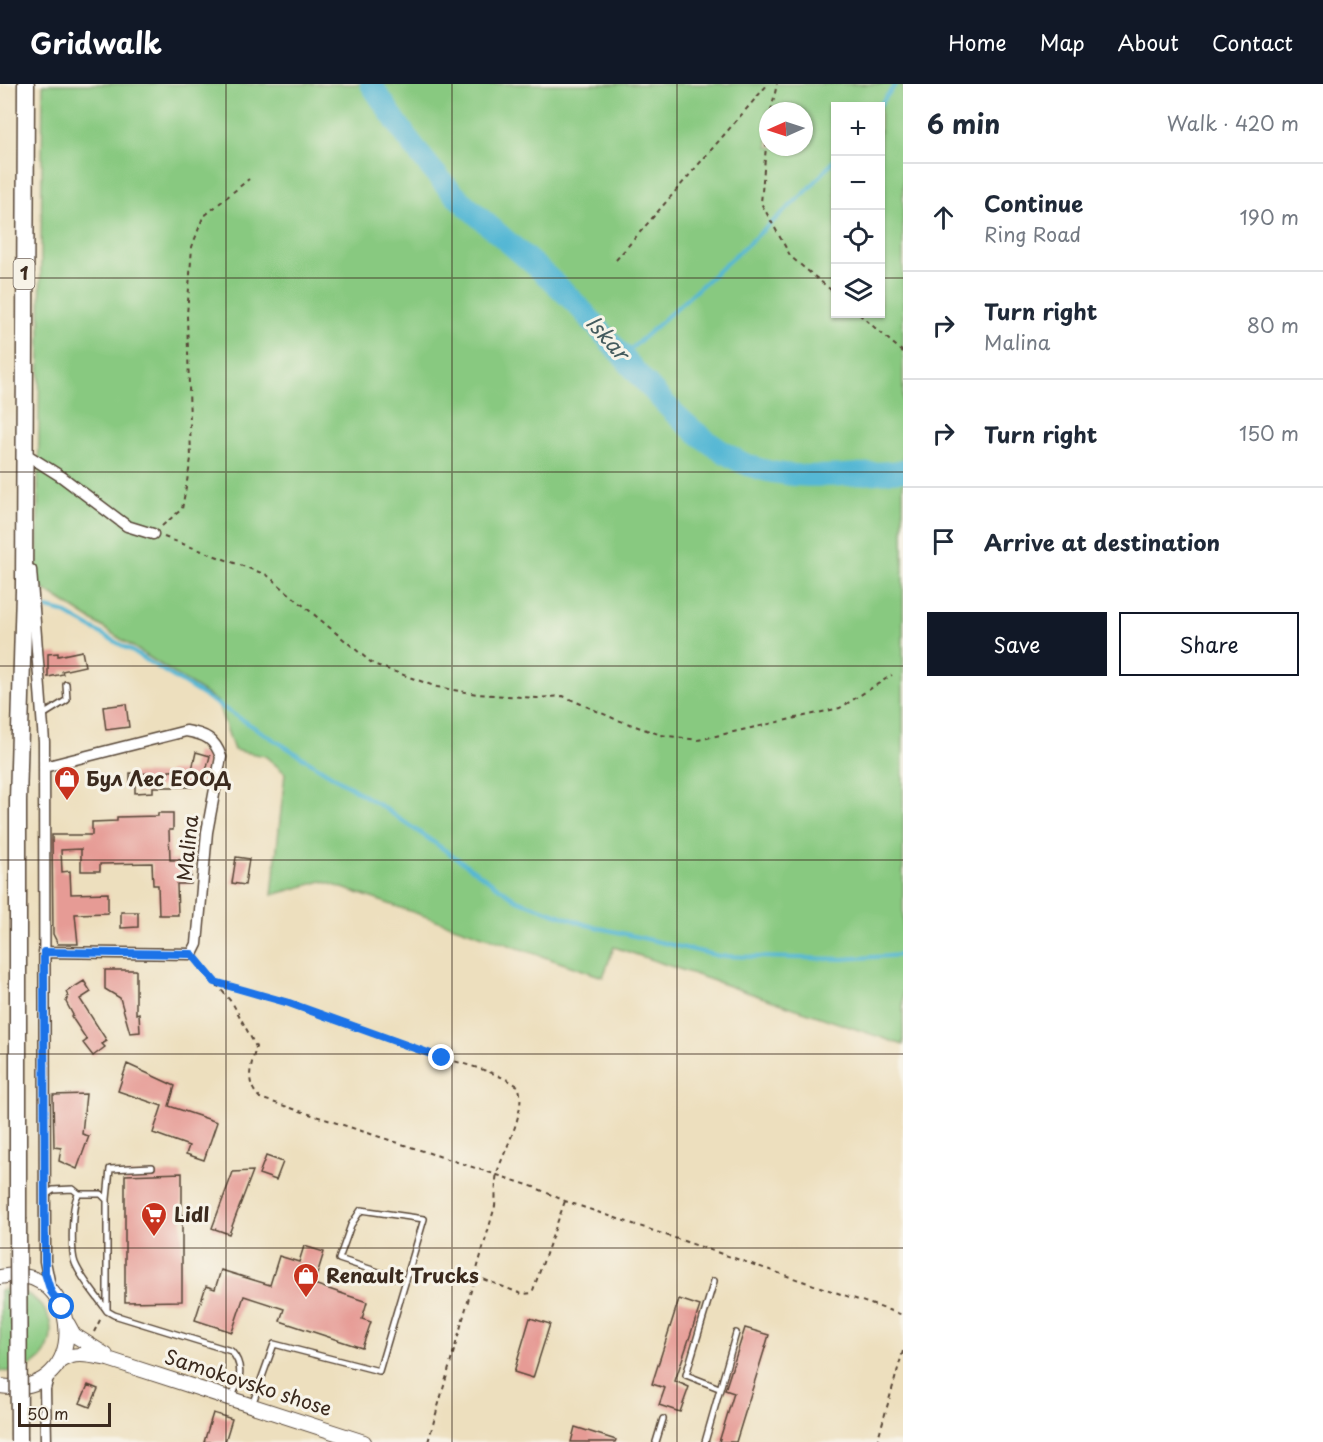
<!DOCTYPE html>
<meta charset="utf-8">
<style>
body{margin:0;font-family:"Playpen Sans",sans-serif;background:#f6f6f7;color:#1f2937}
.controls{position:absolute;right:18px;top:18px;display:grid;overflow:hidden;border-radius:0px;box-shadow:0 2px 4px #0004}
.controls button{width:54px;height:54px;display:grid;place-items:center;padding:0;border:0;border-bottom:2px solid #e0e1e3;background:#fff;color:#1f2937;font:30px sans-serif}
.compass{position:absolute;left:759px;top:18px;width:54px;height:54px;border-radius:50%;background:#fff;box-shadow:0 2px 4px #0004;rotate:267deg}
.scale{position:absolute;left:18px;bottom:15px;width:93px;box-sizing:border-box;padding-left:6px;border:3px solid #3b2a1e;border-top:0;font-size:16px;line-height:21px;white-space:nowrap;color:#3b2a1e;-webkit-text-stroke:4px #f7f3e8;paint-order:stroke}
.stop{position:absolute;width:18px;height:18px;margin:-14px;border:4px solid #1a73e8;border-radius:50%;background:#fff}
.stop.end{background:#1a73e8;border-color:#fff;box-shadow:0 2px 6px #0008}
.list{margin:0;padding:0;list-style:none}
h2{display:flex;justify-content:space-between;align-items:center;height:78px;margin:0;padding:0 24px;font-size:26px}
h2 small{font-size:20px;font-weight:400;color:#747a83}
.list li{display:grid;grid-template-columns:39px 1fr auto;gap:18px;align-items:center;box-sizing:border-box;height:108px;padding:0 24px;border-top:2px solid #e0e1e3}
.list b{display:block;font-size:22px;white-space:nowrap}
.list p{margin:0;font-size:20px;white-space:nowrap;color:#747a83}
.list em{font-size:20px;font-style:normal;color:#747a83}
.actions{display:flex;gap:12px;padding:18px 24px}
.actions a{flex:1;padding:14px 0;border:2px solid #111827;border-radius:0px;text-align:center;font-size:21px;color:#111827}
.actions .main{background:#111827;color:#fff}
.icon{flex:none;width:33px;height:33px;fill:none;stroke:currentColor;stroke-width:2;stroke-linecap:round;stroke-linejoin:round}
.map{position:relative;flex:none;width:903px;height:1358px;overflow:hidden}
header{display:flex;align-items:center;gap:36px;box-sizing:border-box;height:84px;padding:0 30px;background:#111827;color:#fff}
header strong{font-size:28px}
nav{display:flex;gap:33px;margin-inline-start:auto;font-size:21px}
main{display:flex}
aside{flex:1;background:#fff}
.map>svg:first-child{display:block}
.green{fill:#88c980;stroke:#627a4f;stroke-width:1.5;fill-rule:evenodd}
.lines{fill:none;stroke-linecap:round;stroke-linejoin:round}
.stream{stroke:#55b7d4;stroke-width:4}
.river{stroke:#55b7d4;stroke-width:22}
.building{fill:#e69b95}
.service-casing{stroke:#564536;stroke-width:8}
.minor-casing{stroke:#564536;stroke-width:13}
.secondary-casing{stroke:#564536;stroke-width:16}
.trunk-casing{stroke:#564536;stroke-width:19}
.path{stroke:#564536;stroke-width:2;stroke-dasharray:4.5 4.5;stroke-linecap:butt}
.service{stroke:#fff;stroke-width:5}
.minor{stroke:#fff;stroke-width:10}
.secondary{stroke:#fff;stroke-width:14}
.trunk{stroke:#fff;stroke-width:16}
.trunk-bridge-casing{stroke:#564536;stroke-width:19;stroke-linecap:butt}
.trunk-bridge{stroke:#fff;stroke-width:16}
.route{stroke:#1a73e8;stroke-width:8}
.grid{fill:none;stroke:#3b2a1e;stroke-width:1.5;stroke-opacity:0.55}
.labels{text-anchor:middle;stroke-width:6;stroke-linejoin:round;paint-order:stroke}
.shield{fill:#f7f3e8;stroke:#73665b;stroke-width:1.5}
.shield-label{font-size:18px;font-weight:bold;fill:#3b2a1e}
.poi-label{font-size:20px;font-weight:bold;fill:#3b2a1e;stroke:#f7f3e8;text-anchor:start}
.street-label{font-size:20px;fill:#3b2a1e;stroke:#f7f3e8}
.water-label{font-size:21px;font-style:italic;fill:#445b5e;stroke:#f7f3e8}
</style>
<header>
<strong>Gridwalk</strong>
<nav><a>Home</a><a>Map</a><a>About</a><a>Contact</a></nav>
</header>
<main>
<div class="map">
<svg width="903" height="1358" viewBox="0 0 903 1358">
<rect width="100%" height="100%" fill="#f7f3e8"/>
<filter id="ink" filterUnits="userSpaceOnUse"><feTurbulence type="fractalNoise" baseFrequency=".0167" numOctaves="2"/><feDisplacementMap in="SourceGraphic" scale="12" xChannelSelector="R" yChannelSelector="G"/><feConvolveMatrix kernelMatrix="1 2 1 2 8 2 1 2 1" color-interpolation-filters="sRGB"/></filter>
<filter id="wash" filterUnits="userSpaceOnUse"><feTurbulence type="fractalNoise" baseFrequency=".008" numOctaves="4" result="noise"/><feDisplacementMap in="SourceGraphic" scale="24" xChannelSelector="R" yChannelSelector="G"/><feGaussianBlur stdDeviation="1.35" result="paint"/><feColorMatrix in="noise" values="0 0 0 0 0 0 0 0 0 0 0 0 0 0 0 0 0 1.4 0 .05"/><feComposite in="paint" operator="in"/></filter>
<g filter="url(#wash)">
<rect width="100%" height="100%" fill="#eddfbe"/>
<path class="green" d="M43 0H903V961L614 863 603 893 322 797 272 811 285 689 265 672 234 666 217 617 37 501ZM836 22H880V230H836ZM768 27H804V63H768Z
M16 1205C71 1223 58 1294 0 1287V1206Z"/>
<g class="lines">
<path class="stream" d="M879 22 896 0
M623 272 808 106 836 74
M47 524 63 528 130 566 384 724 517 816 587 841 719 872 843 875 903 871"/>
<path class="river" d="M371 0C396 38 421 76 453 109 493 148 539 181 578 222 629 275 673 344 741 378 786 400 854 390 903 387"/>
</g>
<g id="blocks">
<path class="building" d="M82 567 85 582 62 587 63 590 48 593V570L58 569V572Z
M126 620 129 643 106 646 103 623Z
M196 668 210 672 203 699 191 696 192 703H153V708L135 709V702H130V689L168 690 169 687 192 686Z
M158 729H173V746H169L170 776H191V800H177L178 831H159L158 801H153L152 779 100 780V787H81V765L61 766 62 788 70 787 71 810 108 809V829L75 830 78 860H58L53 850 52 751H92V738L117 737V733L158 732Z
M236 773 249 775 245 801 232 799Z
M121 828H138V843L121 844Z
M105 886H136V930L139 929 140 948 130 949 120 914 105 905Z
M84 897 91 908 80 915 107 957 102 960 105 963 93 972 83 959 87 956 71 932 73 931 66 918 68 912 66 908Z
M127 980 175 1002 169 1022 217 1038 204 1076 186 1070 189 1062 153 1049 162 1022 118 1007Z
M86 1010 82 1050 89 1052 77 1085 59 1077 61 1064 54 1063 53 1011Z
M266 1072 283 1078 276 1096 259 1090Z
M253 1087 229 1150 212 1144 233 1088Z
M182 1089V1217L125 1218V1091Z
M304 1162 324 1168 314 1200 367 1218 362 1235 371 1238 362 1264 280 1237 284 1225 244 1212 232 1248 195 1236 206 1202 215 1205 221 1186 270 1201 279 1172 299 1178Z
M679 1215 700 1222 675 1297 689 1303 680 1328 659 1321 665 1304 652 1300Z
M530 1234 550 1240 533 1294 514 1288Z
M745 1244 769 1251 736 1358H719L734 1309 725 1306Z
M88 1301 98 1305 90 1323 80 1319Z
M213 1329 232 1335 225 1358H204Z
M575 1343 616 1356 615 1358H571Z"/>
</g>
</g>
<g filter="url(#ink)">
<use href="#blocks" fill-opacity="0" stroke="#564536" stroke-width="1.5"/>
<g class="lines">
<defs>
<path id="service" d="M43 631 67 616 66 600
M46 1111 53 1106 73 1105 79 1110
M107 1115 110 1085 152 1083
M714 1197 686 1291 719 1304
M107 1227C97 1212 82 1196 75 1179 71 1169 71 1116 79 1110H101L107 1116V1227L114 1231 231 1267C245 1282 240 1297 231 1314
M252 1321 274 1260 379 1287 424 1135 361 1126 351 1141 339 1175 406 1197
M656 1358 663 1335
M705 1358 736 1249"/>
<path id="minor" d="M24 369 62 393 127 442 153 450
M31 486 44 658 45 1177 51 1207
M44 683 186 647C205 650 215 655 221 673L207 748 197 860 192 870 44 868
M46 1358 45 1305 49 1289"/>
<path id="secondary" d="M0 1193C83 1174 94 1316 0 1302
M68 1240 74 1251 106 1271
M60 1277C76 1267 91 1272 108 1275L364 1358"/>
<path id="trunk" d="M18 1134V717L24 507 26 0"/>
</defs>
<use href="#service" class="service-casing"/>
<use href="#minor" class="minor-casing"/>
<use href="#secondary" class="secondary-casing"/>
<use href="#trunk" class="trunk-casing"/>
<path class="path" d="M771 27 777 0
M768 40 761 119 791 173 836 210
M616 176 768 0
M859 230 903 268
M162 442 182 425 191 375 187 231 192 163 203 133 249 95
M164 453 267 491 373 580 437 603 477 610 537 614 563 612 615 635 661 651 698 656 840 624 892 591
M199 879 233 920 256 963C251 983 244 998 260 1014L534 1103 565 1117 903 1231
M216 899C287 913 356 944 424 968 456 979 490 984 518 1002 528 1026 504 1066 497 1089 495 1099 496 1112 495 1122L428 1358
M475 1192 522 1210 532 1209 565 1117
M94 1248 101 1234
M877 1358 903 1267"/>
<use href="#service" class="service"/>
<use href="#minor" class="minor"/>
<use href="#secondary" class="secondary"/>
<use href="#trunk" class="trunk"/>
<defs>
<path id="trunk-bridge" d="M18 1134 19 1357"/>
</defs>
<use href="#trunk-bridge" class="trunk-bridge-casing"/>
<use href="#trunk-bridge" class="trunk-bridge"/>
</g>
</g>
<g class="lines" filter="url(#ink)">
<path class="route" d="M62 1223 51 1208 45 1189 44 868 192 870 215 898 289 919 442 974"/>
</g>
<path class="grid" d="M226 0V1358M452 0V1358M677 0V1358M0 194H836M880 194H903M0 388H903M0 582H903M0 776H903M0 970H903M0 1164H903"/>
<defs>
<symbol id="shop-pin" viewBox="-11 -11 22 30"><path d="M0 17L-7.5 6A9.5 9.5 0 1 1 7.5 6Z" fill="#c8321e" stroke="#f7f3e8"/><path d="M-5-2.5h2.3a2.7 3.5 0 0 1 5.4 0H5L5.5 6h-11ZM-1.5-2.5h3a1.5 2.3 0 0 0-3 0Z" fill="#fff"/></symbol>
<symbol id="supermarket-pin" viewBox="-11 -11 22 30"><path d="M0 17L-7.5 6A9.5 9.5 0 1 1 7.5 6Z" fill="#c8321e" stroke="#f7f3e8"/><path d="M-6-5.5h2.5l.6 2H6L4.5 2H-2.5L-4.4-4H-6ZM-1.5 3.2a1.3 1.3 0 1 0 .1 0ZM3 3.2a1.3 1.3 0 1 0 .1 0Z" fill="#fff"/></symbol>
</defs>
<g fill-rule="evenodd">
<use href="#shop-pin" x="52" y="680" width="30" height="40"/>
<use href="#supermarket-pin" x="139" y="1116" width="30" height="40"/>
<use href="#shop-pin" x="291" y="1177" width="30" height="40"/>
</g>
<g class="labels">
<rect class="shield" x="13.5" y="175" width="21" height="30" rx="4.5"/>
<g class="shield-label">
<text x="24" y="196">1</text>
</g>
<g class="poi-label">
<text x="86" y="702">Бул Лес ЕООД</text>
<text x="174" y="1138">Lidl</text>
<text x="326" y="1199">Renault Trucks</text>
</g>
<g class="street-label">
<text transform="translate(188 764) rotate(-84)" y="7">Malina</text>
<text transform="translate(248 1299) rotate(18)" y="7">Samokovsko shose</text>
</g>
<g class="water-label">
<text transform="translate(607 254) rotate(48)" y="7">Iskar</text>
</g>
</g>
</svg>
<div class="controls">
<button>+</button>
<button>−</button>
<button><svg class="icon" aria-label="locate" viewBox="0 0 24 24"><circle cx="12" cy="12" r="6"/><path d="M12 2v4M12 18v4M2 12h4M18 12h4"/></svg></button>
<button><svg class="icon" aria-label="layers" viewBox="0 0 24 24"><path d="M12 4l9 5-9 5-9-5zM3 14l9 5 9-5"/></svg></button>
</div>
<svg class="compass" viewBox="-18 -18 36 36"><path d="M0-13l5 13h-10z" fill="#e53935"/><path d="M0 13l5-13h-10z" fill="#747a83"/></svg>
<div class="scale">50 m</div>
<div class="stop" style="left:62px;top:1223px"></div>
<div class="stop end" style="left:442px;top:974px"></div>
</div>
<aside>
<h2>6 min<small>Walk · 420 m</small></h2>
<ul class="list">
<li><svg class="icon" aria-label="ahead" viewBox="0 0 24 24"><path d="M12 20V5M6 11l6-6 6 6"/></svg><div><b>Continue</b><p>Ring Road</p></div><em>190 m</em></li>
<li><svg class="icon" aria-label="right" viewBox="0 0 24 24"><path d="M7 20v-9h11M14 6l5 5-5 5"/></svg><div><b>Turn right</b><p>Malina</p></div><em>80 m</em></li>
<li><svg class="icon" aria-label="right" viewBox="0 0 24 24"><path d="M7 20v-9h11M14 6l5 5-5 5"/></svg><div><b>Turn right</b></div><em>150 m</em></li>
<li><svg class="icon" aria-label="arrive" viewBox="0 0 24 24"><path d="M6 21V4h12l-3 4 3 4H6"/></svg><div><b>Arrive at destination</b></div></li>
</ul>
<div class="actions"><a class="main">Save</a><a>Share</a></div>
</aside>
</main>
